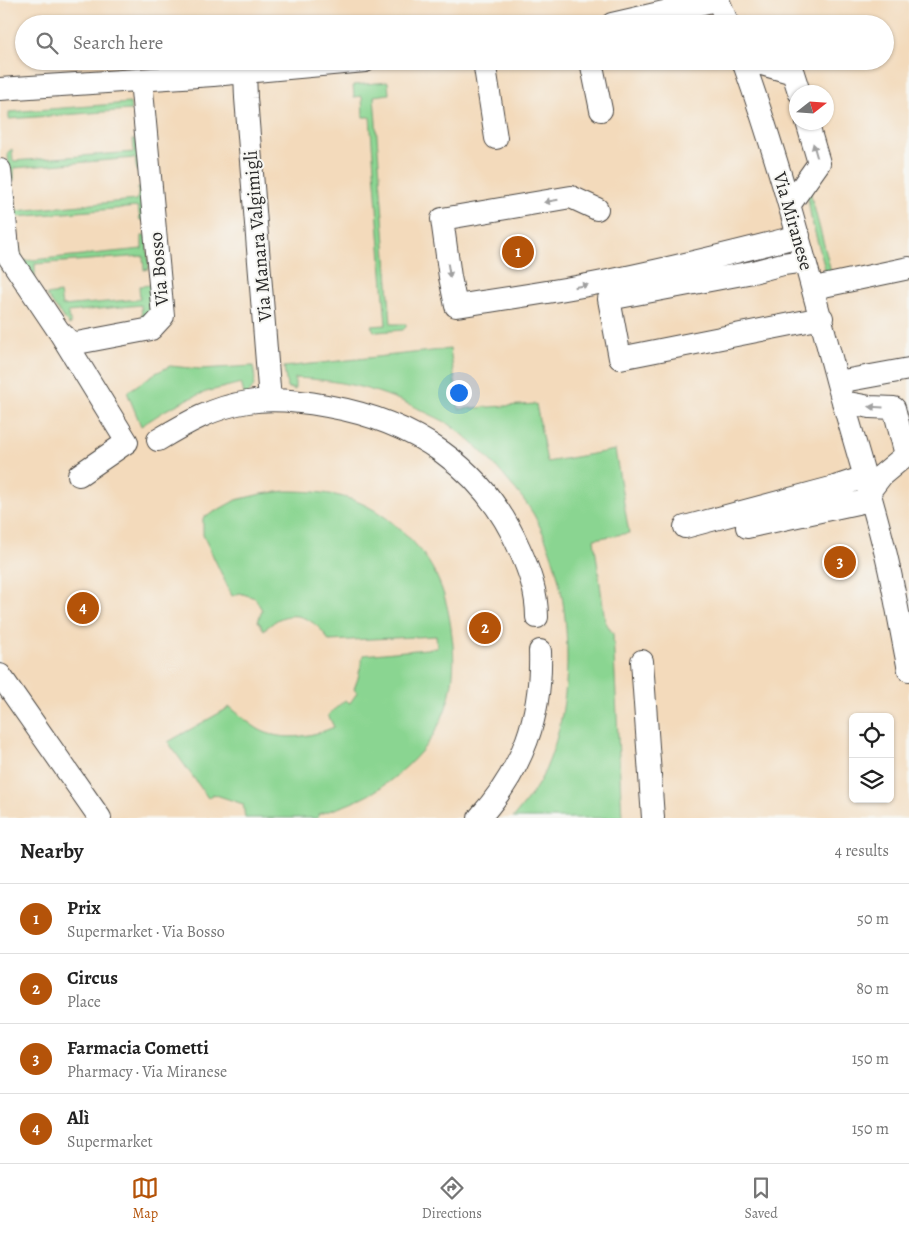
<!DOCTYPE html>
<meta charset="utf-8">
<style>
body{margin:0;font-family:Alegreya,serif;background:#f2f2f2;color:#222}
.controls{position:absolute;right:15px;bottom:15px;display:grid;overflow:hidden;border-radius:8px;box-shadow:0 1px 4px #0004}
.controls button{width:45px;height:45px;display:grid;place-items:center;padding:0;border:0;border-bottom:1px solid #e0e0e0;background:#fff;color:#222;font:25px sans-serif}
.compass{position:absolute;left:789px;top:85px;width:45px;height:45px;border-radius:50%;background:#fff;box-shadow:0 1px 4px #0004;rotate:73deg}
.you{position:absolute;left:458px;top:392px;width:18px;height:18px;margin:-12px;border:4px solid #fff;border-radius:50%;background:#1a73e8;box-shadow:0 0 0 8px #1a73e833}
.badge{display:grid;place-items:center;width:32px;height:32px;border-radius:50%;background:#b45309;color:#fff;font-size:16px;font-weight:700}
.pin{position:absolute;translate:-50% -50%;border:2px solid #fff;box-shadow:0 1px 5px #0006}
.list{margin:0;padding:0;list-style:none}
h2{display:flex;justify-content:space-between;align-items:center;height:65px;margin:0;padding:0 20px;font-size:21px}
h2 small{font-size:16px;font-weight:400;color:#767676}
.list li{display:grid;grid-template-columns:32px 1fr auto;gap:15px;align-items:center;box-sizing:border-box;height:70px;padding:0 20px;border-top:1px solid #e0e0e0}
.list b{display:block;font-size:19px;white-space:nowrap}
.list p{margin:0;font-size:16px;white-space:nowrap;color:#767676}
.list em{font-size:16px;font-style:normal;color:#767676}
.icon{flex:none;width:28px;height:28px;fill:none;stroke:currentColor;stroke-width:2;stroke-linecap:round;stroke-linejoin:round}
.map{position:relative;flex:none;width:909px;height:818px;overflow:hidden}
.search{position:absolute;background:#fff;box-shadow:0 1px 4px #0004;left:15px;right:15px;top:15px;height:55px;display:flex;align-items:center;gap:12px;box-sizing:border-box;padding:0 18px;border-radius:28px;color:#767676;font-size:19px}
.sheet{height:345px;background:#fff}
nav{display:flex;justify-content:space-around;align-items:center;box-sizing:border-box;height:70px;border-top:1px solid #e0e0e0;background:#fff;font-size:14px;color:#767676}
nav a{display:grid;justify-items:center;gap:2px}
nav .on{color:#b45309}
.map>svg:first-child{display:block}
.green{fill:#8ad591;stroke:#5a805e}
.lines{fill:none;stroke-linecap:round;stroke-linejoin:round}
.minor-casing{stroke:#494541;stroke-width:24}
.minor{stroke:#fff;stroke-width:22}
.oneway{fill:#a0a0a0}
.labels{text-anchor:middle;stroke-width:4;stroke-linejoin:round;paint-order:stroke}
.street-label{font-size:19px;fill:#2b2b2b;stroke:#f6f6f2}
</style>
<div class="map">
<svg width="909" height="818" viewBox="0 0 909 818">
<rect width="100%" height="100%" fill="#f6f6f2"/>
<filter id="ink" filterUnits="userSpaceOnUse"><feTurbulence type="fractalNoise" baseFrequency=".02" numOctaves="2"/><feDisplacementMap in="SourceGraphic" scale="10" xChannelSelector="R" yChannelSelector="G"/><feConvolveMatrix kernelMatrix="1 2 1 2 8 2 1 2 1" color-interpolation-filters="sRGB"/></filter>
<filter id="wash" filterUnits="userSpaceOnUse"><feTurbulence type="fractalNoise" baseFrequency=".0096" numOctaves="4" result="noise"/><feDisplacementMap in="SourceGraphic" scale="20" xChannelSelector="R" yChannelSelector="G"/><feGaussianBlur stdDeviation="1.12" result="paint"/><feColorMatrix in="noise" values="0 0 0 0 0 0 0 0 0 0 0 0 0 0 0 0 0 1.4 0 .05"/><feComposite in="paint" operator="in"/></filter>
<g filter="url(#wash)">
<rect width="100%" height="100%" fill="#f3dabb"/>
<path class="green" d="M388 82 389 94 374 96 391 324H406V327L403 330 377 332 374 331 371 326 386 325 370 117H363L362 96 354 97 353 85Z
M130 103 131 110 9 119V112Z
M133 139 136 140 139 171 137 172 135 158 14 168V181H12L9 178 8 152 12 149 13 161 134 152Z
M138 188H142L145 220H140L138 207 16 217 14 198H15L16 211 136 200 138 196Z
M810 191 833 279 828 280 811 218 807 192Z
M146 235 149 269 144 270 143 256 35 264V278L15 251 19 248 23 261 142 249V236Z
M151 285 153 311 149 316 142 319 141 305 68 312 71 324 69 325 46 295 60 293 62 306 140 299 139 286Z
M450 349 459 409 536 404 547 462 615 450 629 533 594 539 605 621 613 634 622 818H513C524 804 536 790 543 775 560 739 567 696 567 657 567 607 558 559 534 515 527 503 518 492 509 482 493 462 470 439 449 424 442 420 433 416 425 412 382 390 343 380 295 378V390L287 387 284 367Z
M170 366 200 369 253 366C256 381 256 387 245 397L241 383 206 392 188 399 166 410 141 426 127 392 154 374Z
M286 491C313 491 342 493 367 506 377 511 387 518 395 525 432 555 447 589 452 636 457 673 451 708 430 740 414 763 384 789 358 800 345 806 332 810 319 814L318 818H245L243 804 213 794 208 798 168 742 230 707C239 714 248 723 258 729 280 742 312 737 334 727L328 715 345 700 350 703 357 693 354 689 358 678 363 655 437 648 436 636 329 641C319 623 298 608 277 620 272 623 268 627 264 630L258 621 262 610 255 598 240 593 232 596 203 535V518L236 500 261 494Z"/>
</g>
<g filter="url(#ink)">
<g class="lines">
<defs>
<path id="minor" d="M718 0 728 24
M612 24 716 0
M484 61 496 138
M591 61 601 110
M743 61C781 167 809 275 838 384 854 441 872 497 886 555 895 593 901 631 909 670
M751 61 793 73 799 92
M245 72 246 98 270 400
M0 89 213 75 365 61
M0 170 9 257 58 330 70 342 77 343 151 329 163 316 141 80
M790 204 819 163 807 122
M597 209 571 197 442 219 450 277 456 306C508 298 561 291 613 280 676 267 737 252 799 236
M805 261 783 264 753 272 609 299 620 358 822 318
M814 288 909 268
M60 333 127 442 79 475
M838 382 909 369
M843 402 870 407 894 408 906 455 882 475 869 492
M158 440C186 423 214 407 248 402 274 398 300 401 327 406 413 421 483 466 519 548 529 570 537 592 537 617
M685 527 835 487 865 477
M747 527 871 500
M642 661 653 818
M0 675 100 818
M479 818C523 769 542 716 540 651"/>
</defs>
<use href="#minor" class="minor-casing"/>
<use href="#minor" class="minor"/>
</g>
<defs><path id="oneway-solid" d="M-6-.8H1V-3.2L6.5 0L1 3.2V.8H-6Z" transform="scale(1.25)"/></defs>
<g class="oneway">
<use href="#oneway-solid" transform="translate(815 150) rotate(-106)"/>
<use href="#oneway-solid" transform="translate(551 201) rotate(170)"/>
<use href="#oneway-solid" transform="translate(449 271) rotate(81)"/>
<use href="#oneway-solid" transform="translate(581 286) rotate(-10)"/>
<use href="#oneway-solid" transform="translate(876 407) rotate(-176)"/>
</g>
</g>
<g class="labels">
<g class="street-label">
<text transform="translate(794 221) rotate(74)" y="7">Via Miranese</text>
<text transform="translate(257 236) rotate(-95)" y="7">Via Manara Valgimigli</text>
<text transform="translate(158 269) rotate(-95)" y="7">Via Bosso</text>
</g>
</g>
</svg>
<div class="controls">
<button><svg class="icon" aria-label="locate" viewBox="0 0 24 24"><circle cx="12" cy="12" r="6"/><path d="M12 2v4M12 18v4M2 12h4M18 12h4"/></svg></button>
<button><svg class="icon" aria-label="layers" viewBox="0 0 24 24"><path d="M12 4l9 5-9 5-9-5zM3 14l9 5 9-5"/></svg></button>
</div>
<svg class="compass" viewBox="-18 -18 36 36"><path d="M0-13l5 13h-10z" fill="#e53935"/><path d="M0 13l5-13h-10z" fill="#767676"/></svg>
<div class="you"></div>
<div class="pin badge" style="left:518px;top:252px">1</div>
<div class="pin badge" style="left:485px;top:628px">2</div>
<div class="pin badge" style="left:840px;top:562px">3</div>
<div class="pin badge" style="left:83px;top:608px">4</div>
<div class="search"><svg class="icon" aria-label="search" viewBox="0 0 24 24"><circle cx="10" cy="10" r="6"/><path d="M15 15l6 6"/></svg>Search here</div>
</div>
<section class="sheet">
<h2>Nearby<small>4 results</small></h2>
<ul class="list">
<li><span class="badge">1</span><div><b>Prix</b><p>Supermarket · Via Bosso</p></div><em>50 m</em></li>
<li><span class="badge">2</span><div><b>Circus</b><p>Place</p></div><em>80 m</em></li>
<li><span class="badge">3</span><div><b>Farmacia Cometti</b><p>Pharmacy · Via Miranese</p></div><em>150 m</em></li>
<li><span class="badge">4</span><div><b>Alì</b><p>Supermarket</p></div><em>150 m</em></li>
</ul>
</section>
<nav>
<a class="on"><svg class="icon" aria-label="map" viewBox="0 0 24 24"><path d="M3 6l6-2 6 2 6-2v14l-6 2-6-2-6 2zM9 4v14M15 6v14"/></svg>Map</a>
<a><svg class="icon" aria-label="directions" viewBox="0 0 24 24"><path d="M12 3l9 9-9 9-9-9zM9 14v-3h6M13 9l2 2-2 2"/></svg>Directions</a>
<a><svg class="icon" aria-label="saved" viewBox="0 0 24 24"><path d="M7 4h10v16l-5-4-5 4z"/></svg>Saved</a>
</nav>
